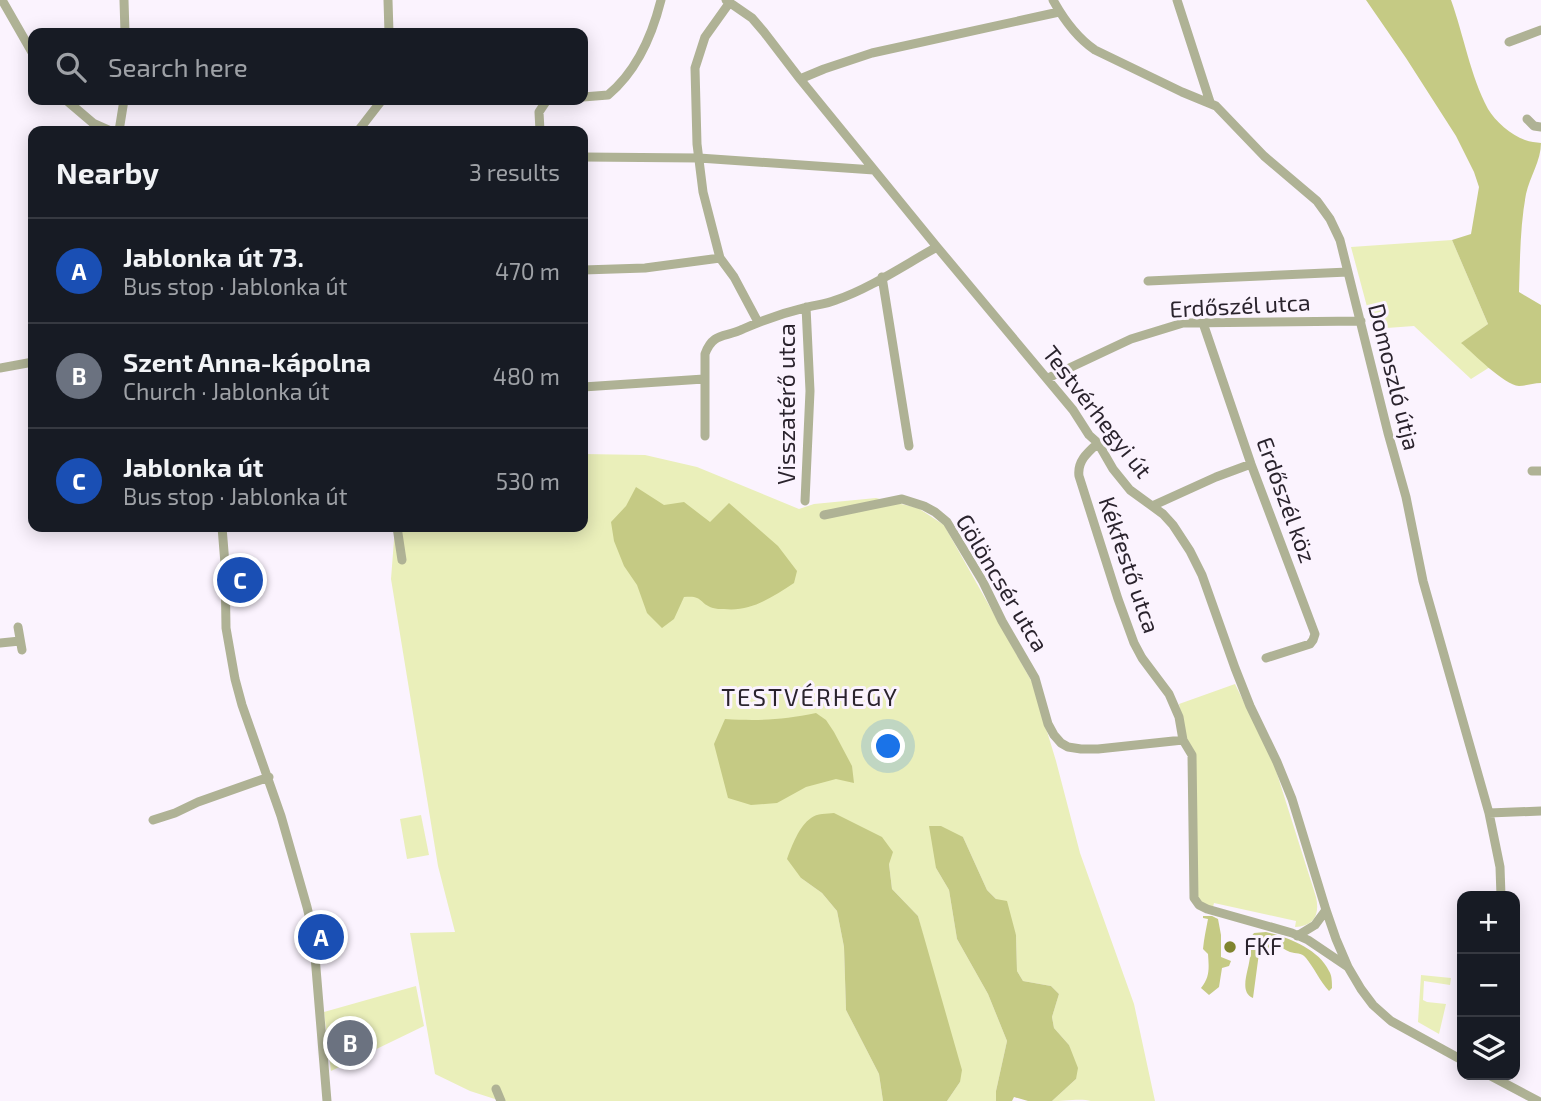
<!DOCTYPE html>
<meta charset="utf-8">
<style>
body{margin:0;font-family:"Exo 2",sans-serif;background:#242831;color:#f1f3f6}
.controls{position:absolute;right:21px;bottom:21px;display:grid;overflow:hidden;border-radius:14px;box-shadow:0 4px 18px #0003}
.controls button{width:63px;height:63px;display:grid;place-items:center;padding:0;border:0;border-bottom:2px solid #363941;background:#171b24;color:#f1f3f6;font:35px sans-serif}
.you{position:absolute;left:889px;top:747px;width:24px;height:24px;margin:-18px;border:5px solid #fff;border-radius:50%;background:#1a73e8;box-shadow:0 0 0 10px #1a73e833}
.badge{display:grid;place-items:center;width:46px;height:46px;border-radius:50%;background:#8c9099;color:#fff;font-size:23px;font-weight:700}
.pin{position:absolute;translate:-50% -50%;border:4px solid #fff;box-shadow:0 2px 7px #0006}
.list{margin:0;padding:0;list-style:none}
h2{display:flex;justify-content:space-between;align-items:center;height:91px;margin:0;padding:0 28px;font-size:30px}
h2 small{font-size:23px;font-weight:400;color:#9ea1a6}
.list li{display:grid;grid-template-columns:46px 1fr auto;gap:21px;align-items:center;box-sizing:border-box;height:105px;padding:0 28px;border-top:2px solid #363941}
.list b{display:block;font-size:26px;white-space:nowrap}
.list p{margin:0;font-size:23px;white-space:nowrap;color:#9ea1a6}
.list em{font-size:23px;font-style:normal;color:#9ea1a6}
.icon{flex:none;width:38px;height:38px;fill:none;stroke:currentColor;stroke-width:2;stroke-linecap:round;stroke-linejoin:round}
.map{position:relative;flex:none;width:1541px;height:1101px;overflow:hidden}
.search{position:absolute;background:#171b24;box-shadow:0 4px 18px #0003;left:28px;top:28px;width:560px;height:77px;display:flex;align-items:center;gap:18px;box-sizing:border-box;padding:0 24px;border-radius:14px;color:#9ea1a6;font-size:26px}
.panel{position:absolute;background:#171b24;box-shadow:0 4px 18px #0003;left:28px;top:126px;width:560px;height:406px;border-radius:14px}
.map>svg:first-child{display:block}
.green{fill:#eaefba}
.forest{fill:#c5ca84}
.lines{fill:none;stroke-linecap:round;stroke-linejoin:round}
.minor{stroke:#afb295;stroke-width:9}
.poi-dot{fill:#80842f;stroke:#fbf3fe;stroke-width:2.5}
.labels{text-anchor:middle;stroke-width:6;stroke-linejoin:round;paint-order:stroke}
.street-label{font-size:23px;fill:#2a232d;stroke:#fbf3fe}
.poi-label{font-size:23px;fill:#2a232d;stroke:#fbf3fe;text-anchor:start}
.neighbourhood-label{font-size:24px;letter-spacing:2px;fill:#2a232d;stroke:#fbf3fe}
</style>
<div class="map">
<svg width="1541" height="1101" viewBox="0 0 1541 1101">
<rect width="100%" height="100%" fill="#fbf3fe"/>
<path class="green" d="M1452 240 1488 324 1462 343 1490 367 1471 379 1414 326 1373 329 1351 247Z
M583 454 645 455 697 467 799 509 814 504 876 498 918 508 944 525 1032 682 1056 761 1080 853 1134 1004 1155 1101H1091C1082 1098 1063 1101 1052 1101L1076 1079 1069 1045 1054 1028 1052 1017 1059 994 1051 986 1023 981 1017 971 1016 935 996 899 987 890 963 837 936 868 949 890 957 939 988 994 1007 1041 996 1091V1101H947L960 1082 918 916 892 889 889 864 801 878 822 893 837 911 844 947 846 1010 879 1074 883 1101H501L470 1091 435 1074 410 933 455 932 438 866 391 579 395 527H583Z
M1235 684 1273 761 1316 897C1320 915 1314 926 1295 927L1296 921 1214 903 1213 907 1202 903 1197 898 1187 741 1179 704Z
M421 815 429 855 407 859 400 819Z
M1421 975 1451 978 1450 985 1424 981 1423 1000 1427 1002 1446 1004 1439 1034 1418 1022Z
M416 986 424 1026 331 1071 324 1012Z"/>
<path class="forest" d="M1366 0H1451C1464 36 1470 75 1488 109 1495 121 1511 135 1525 140 1530 142 1536 142 1541 143 1541 161 1530 176 1526 194 1520 226 1520 260 1519 292L1541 305V383C1533 383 1526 386 1519 386 1504 385 1473 353 1461 343L1488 324 1452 240 1471 234 1479 187 1474 172 1456 136 1406 58Z
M636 487 664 505 684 502 710 522 729 503 778 546 797 571 794 583C772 597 752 612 724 609 720 609 716 609 713 608 698 603 704 595 684 597L674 619 662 628 647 613 637 585 624 566 614 541 611 522 626 506Z
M816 713 826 720 834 732 852 766 854 783 836 779 806 787 777 803 751 805 728 798 714 744 725 719C758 721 783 720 816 713Z
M834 813 882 837 893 852 889 864 892 889 918 916 962 1070 960 1082 947 1101H883L879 1074 846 1010 844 947 837 911 822 893 801 878 787 859C792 846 799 826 811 818 817 813 827 814 834 813Z
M929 826H941L963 837 987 890 996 899 1007 901 1016 935 1017 971 1023 981 1051 986 1059 994 1052 1017 1054 1028 1069 1045 1078 1068 1076 1079 1052 1101H1028L1014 1097 1012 1101H996V1091L1007 1041 988 994 957 939 949 890 936 868Z
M1203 916H1212L1218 919 1221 935V957L1231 961 1229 966 1222 968 1219 987 1209 995 1201 988C1210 977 1209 968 1208 954L1203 949C1204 938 1206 930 1208 919L1203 918Z
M1266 932C1287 937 1319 949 1329 971 1332 975 1332 983 1332 988L1329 991C1321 983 1313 966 1306 958 1301 952 1296 954 1290 952 1285 950 1280 946 1275 944L1272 954 1259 953 1253 998C1237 991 1251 967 1250 953 1250 949 1248 945 1248 941L1254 933Z"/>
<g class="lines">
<path class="minor" d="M2 0 33 54
M124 0 125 33
M388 0 389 33
M726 0 752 18 764 32 800 79 937 247 1073 410 1089 435 1098 443 1113 469 1130 490 1163 514 1173 525 1190 551 1202 575 1235 668 1250 706 1277 762 1292 799 1326 910 1336 939 1348 967 1361 989 1373 1005 1391 1021 1462 1060
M1053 0C1064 20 1076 37 1095 50L1182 92 1216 106 1264 156 1317 201 1330 219 1340 240 1388 433 1406 497 1423 581 1489 813 1500 867 1501 896
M1177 0 1210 102
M730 2 705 37 695 68 697 144 703 192 720 258 734 277 758 322
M1509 42 1541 30
M800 79 824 69 872 53 1059 12
M583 97 608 95C637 71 652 36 661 0
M66 100 93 123 111 131
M1527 119 1534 126 1541 127
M119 131 124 100
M358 131 382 100
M540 131 539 112 547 100
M583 157 699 158 874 170
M583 270 645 268 720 258
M882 277 909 446
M1148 281 1348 272
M1203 323 1251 464 1315 634 1313 640 1310 644 1266 658
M0 368 33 362
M1048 378 1131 339 1183 323 1361 321
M583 387 704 379
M705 436V354C713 332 725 338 743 329 763 320 783 313 804 308 815 305 826 304 836 300 869 289 906 264 937 247
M1098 443C1088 452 1077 461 1079 476L1118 599 1134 643 1142 658 1169 694 1179 717 1183 740 1192 755 1194 898 1199 905 1207 909 1292 933 1308 940 1348 967
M1532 471H1541
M805 501 810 391 806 307
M1152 506 1216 477 1251 464
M824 515 902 499 924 506 935 512 947 522 983 582 1002 621 1035 678 1048 724 1054 735 1061 743 1068 747 1081 749H1098L1183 740
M222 527 225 564 226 628 235 679 242 705 281 816 307 907 313 932 327 1101
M397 527 402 560
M18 627 22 650
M0 643 20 641
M1489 813 1541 811
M153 820 175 813 198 802 269 777
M1297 936 1315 925 1326 910
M1489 1075 1538 1101
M496 1089 501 1101"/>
</g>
<circle class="poi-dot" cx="1230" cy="947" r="7"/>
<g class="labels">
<g class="street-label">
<text transform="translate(1240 306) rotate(-3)" y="8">Erdőszél utca</text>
<text transform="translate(1394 377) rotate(76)" y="8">Domoszló útja</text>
<text transform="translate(787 404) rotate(-90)" y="8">Visszatérő utca</text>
<text transform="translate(1097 412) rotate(52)" y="8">Testvérhegyi út</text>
<text transform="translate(1286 500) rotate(70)" y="8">Erdőszél köz</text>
<text transform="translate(1129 565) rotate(71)" y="8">Kékfestő utca</text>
<text transform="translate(1002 583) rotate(59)" y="8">Gölöncsér utca</text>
</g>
<g class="poi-label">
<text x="1244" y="955">FKF</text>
</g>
<g class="neighbourhood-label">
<text x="810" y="706">TESTVÉRHEGY</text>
</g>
</g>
</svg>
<div class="controls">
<button>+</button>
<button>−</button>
<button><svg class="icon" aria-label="layers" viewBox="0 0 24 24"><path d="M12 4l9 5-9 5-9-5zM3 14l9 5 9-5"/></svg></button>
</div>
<div class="you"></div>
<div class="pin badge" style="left:321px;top:937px;background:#1a4fb4">A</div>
<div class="pin badge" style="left:350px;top:1043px;background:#6b7280">B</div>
<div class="pin badge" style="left:240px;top:580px;background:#1a4fb4">C</div>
<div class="search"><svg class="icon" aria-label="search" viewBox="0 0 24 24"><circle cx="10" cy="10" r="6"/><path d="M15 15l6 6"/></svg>Search here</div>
<section class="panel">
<h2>Nearby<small>3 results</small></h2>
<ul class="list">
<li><span class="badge" style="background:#1a4fb4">A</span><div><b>Jablonka út 73.</b><p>Bus stop · Jablonka út</p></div><em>470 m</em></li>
<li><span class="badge" style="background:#6b7280">B</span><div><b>Szent Anna-kápolna</b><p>Church · Jablonka út</p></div><em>480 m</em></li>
<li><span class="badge" style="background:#1a4fb4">C</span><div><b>Jablonka út</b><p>Bus stop · Jablonka út</p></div><em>530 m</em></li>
</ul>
</section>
</div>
